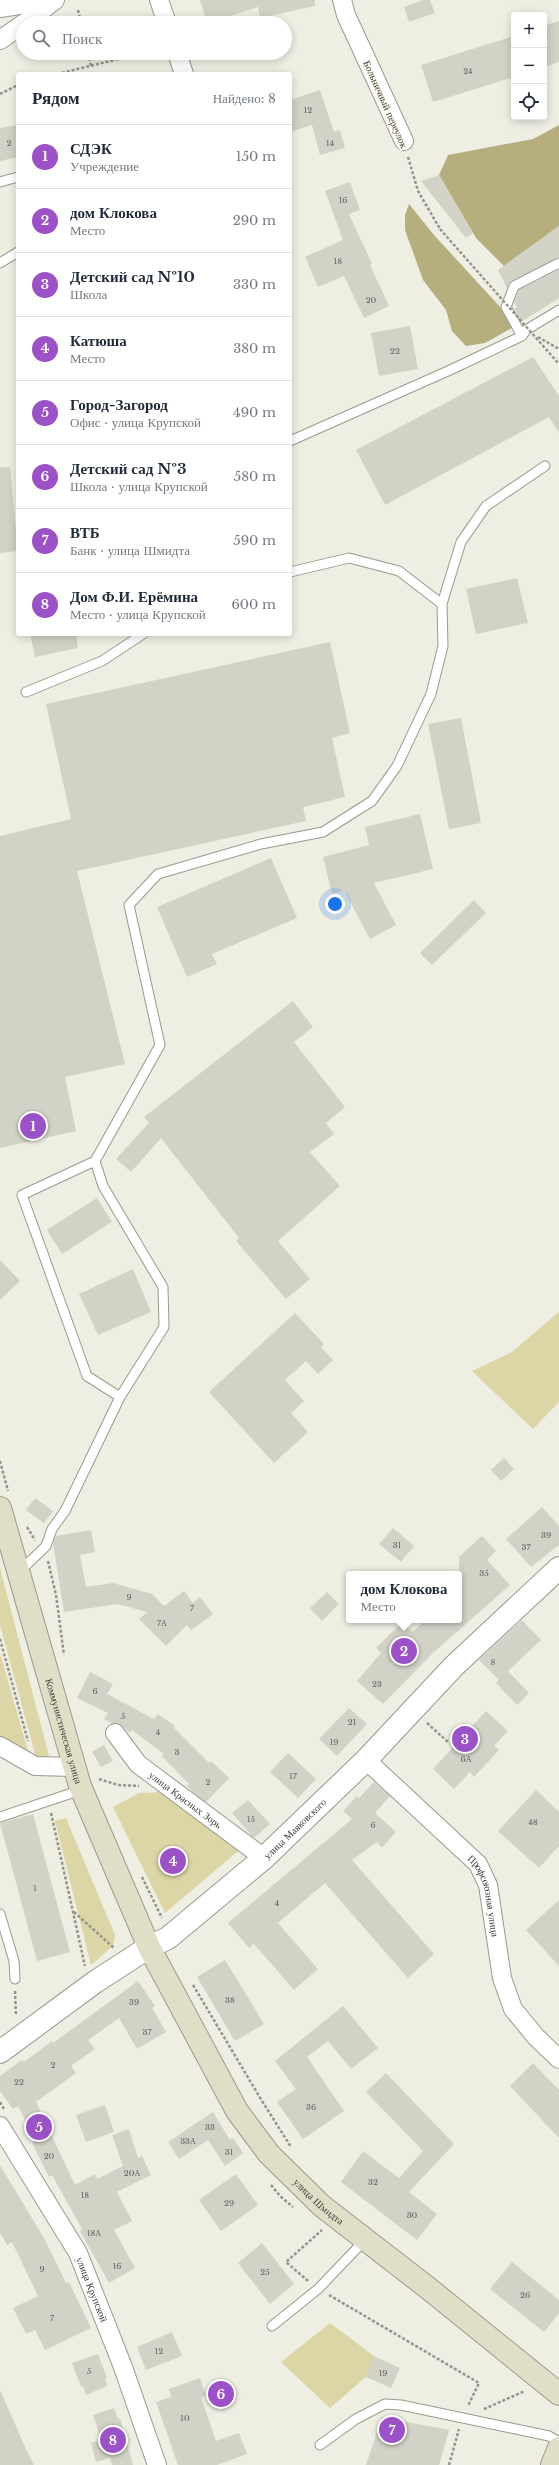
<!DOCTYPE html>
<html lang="ru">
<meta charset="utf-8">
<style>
body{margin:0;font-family:"Libre Baskerville",serif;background:#f2f2f3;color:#1f2937}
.controls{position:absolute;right:12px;top:12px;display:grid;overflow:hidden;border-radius:4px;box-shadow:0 2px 10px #0003}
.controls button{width:36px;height:36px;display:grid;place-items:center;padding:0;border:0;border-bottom:1px solid #e0e1e3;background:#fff;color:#1f2937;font:20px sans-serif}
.you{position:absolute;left:335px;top:904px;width:14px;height:14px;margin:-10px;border:3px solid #fff;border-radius:50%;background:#1a73e8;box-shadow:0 0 0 6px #1a73e833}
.badge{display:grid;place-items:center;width:26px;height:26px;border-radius:50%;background:#9a52c6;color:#fff;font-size:13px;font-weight:700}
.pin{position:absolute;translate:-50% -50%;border:2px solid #fff;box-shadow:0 1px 4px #0006}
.popup{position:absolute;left:346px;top:1571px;width:116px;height:52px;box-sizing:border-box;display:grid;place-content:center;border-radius:4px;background:#fff;filter:drop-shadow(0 1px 3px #0005);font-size:13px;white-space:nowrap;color:#747a83}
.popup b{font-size:15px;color:#1f2937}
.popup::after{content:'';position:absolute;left:50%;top:100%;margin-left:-8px;border:8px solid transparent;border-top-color:#fff}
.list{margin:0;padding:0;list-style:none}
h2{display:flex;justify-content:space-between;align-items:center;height:52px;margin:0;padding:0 16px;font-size:17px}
h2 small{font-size:13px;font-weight:400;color:#747a83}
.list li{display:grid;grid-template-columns:26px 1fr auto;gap:12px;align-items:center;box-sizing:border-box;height:64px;padding:0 16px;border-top:1px solid #e0e1e3}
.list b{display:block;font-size:15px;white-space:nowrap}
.list p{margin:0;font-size:13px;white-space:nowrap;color:#747a83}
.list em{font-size:13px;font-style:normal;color:#747a83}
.icon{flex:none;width:22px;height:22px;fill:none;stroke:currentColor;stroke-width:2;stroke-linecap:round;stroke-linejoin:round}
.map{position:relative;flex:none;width:559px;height:2465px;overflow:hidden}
.search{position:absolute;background:#fff;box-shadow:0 2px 10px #0003;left:16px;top:16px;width:276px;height:44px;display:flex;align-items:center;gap:10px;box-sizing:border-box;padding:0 14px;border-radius:22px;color:#747a83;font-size:15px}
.panel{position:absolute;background:#fff;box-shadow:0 2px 10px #0003;left:16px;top:72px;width:276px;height:564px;border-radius:4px}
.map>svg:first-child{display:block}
.green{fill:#dcd5a6}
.forest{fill:#b6ae7d}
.building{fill:#d3d2c6}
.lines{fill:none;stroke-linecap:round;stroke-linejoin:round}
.service-casing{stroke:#9b998e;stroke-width:11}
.minor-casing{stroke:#9b998e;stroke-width:20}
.tertiary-casing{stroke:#9b998e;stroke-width:24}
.secondary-casing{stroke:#9b998e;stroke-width:24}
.path{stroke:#95948b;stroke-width:2.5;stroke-dasharray:3 2;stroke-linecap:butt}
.service{stroke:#fff;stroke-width:9}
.minor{stroke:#fff;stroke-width:18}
.tertiary{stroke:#fff;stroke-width:22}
.secondary{stroke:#e1dec8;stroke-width:22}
.path-bridge{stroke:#95948b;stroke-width:2.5;stroke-dasharray:3 2;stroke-linecap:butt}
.labels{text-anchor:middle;stroke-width:3.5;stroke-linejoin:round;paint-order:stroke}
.number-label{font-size:8px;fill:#616059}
.street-label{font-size:10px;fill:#3b3a35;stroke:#fdfbef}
</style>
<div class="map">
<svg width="559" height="2465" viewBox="0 0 559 2465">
<rect width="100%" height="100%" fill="#efeee2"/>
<path class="green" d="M559 1312V1402L533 1429 472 1371 512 1352Z
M0 1568 49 1756 37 1761 0 1625Z
M0 1653 30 1758 0 1738Z
M167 1792 243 1847 165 1913 113 1807 139 1793Z
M66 1818 115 1935 113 1946 91 1965 55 1821Z
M330 2323 374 2356 366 2377 330 2408 281 2362Z"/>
<path class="forest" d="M559 125V226L504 266 476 238 439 175 448 155 533 139Z
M409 204 434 235 512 320V328L485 343 466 346 452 331 446 310 423 280 405 230V215Z"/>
<path class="building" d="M200 0H315V6L260 18 258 7 207 23Z
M423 0H430L435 13 409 22 404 7Z
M559 21V62L544 67V26Z
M514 36V77L433 102 421 65Z
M320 90 334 132 340 130 345 148 320 155 312 125 290 132V100Z
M18 125V157L0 161V128Z
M439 175 473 233 466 238 421 181Z
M350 182 360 210 349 214 372 264 370 265 389 306 364 318 344 276 318 287 305 257 343 240 325 191Z
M559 226V257L511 281 507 288 498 270Z
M559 270V298L521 322 514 309 517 307 514 302 519 290Z
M410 326 418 369 379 376 371 333Z
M533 357 559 396V433L549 417 385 505 356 450Z
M0 467H10L18 551 0 553Z
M517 578 528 623 476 634 466 589Z
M30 634H76L78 648 35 657Z
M330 642 350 733 332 738 345 797 303 807 306 821 77 871 125 1064 65 1077 76 1131 0 1148V836L71 819 46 704Z
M461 718 481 823 449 829 428 724Z
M420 814 433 869 374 883 396 925 370 939 344 890 332 894 323 857 369 845 365 827Z
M271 858 297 918 212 954 217 964 187 977 157 907Z
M474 900 486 913 432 965 420 953Z
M293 1001 313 1027 294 1042 345 1107 326 1123 334 1134 310 1152 340 1186 278 1241 310 1279 286 1299 236 1241 239 1238 161 1138 131 1172 116 1159 149 1123 144 1117Z
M97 1198 112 1222 62 1254 47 1230Z
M0 1260 20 1281 0 1300Z
M133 1269 151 1312 98 1335 79 1294Z
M295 1313 324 1344 321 1347 333 1360 318 1374 306 1361 285 1380 304 1401 291 1413 308 1432 274 1463 209 1392Z
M504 1458 514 1469 501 1481 491 1470Z
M35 1498 53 1511 44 1523 26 1510Z
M542 1507 559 1526V1545L531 1567 506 1539Z
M393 1528 414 1546 401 1562 379 1544Z
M91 1530 95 1552 80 1555 86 1587 113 1583 152 1594 164 1606 184 1591 193 1603 200 1597 213 1614 191 1630 187 1625 166 1646 139 1619 147 1612 118 1604 64 1612 53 1543 56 1536Z
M482 1536 496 1551 487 1560 510 1585 434 1652 383 1704 357 1681 381 1653 376 1648 402 1622 412 1632 426 1620H459V1557Z
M327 1592 339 1604 322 1621 310 1608Z
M522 1620 541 1640 508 1671 529 1693 517 1705 496 1683 499 1680 479 1660Z
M90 1672 113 1684 107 1694 154 1719 158 1714 175 1726 174 1728 209 1763 211 1761 229 1778 206 1802 194 1793 187 1786 189 1784 162 1756 164 1754 132 1730 130 1733 120 1724 112 1723 104 1719 108 1713 77 1698Z
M349 1708 367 1724 337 1756 319 1739Z
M486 1711 508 1731 494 1746 499 1750 474 1777 470 1772 454 1789 433 1769Z
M104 1745 113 1761 101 1767 92 1752Z
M288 1753 316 1779 298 1798 270 1772Z
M374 1782 390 1796 375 1813 396 1832 382 1848 377 1842 352 1860 434 1954 408 1978 325 1883 278 1923 318 1969 294 1990 254 1944 249 1948 228 1923 352 1819 343 1811 357 1796 359 1798Z
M536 1790 559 1812V1846L539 1868 498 1831Z
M248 1800 270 1824 254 1838 232 1813Z
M33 1814 70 1952 37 1961 0 1823Z
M559 1900V1966L526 1930Z
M225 1960 264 2024 235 2041 197 1977Z
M138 1981 155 2006 152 2008 166 2032 137 2049 119 2018 88 2040 95 2049 71 2066 76 2073 36 2102 75 2185 95 2174 97 2179 123 2166 112 2135 129 2129 138 2158 142 2156 151 2175 117 2192 132 2221 114 2230 135 2268 109 2283 80 2231 82 2229 52 2175 49 2177 32 2143 36 2141 18 2106 13 2109 0 2091V2076L22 2060 24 2062 52 2041 53 2043Z
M343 2006 378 2048 351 2069 328 2041 307 2057 344 2111 303 2139 277 2102 296 2089 275 2061Z
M533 2063 559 2090V2138L510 2086Z
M386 2073 454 2144 409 2192 437 2214 417 2240 341 2182 363 2151 399 2178 423 2151 366 2092Z
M105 2105 114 2132 86 2142 76 2115Z
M213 2112 230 2140 233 2138 243 2153 225 2166 208 2140 179 2159 168 2142Z
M0 2165 44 2238 66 2283 69 2282 91 2328 45 2350 35 2330 26 2334 13 2308 38 2296 12 2242 7 2245 0 2233Z
M236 2174 258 2205 221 2231 199 2200Z
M262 2243 294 2284 270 2304 238 2263Z
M512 2262 559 2300V2313L544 2332 490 2289Z
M172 2332 182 2356 146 2370 137 2347Z
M98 2354 107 2378 105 2379 107 2386 86 2395 83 2386 81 2387 72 2363Z
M374 2356 400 2368 391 2388 366 2377Z
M200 2378 206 2396 201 2397 216 2441 239 2433 247 2454 217 2465H178L156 2402 171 2397 169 2389Z
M0 2390 26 2449 34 2465H0Z
M114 2408 118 2419 120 2418 133 2465H112L110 2458 96 2462 91 2443 101 2440 93 2415Z
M382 2417 449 2430 439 2465H366Z"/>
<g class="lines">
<defs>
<path id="service" d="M0 182 18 177
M0 263 18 252
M522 336 506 307 514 286 559 263
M290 441 448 371 522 336 526 330 559 310
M290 572 349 558 399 571 442 604
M26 692 102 661 143 634
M95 1161 22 1195 87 1376 120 1397
M19 1572 46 1546 52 1529 65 1511 120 1397 164 1327 163 1287 103 1186 95 1161 160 1045 129 905 158 874 261 844 323 832 372 801 397 766 431 694 443 646 442 604 461 542 486 506 545 466
M0 1817 81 1790
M0 1914 14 1961 15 1979
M272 2326 318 2289 364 2241
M320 2445 356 2419 385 2404 401 2405 549 2436 559 2442"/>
<g id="minor">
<path d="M159 0 167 23"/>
<path d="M342 0 346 15 404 141"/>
<path d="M0 8 51 0"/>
<path d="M25 23 55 0"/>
<path d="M0 40 23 24"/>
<path d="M177 53 184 74"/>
<path id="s1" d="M115 1733 138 1764 264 1858"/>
<path d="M0 1746 35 1766 74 1767"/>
<path id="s2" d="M366 1760 478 1864 488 1885 502 1978 513 2009 536 2037 559 2059"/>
<path id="s3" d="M0 2126 78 2253 123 2367 157 2465"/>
</g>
<g id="tertiary">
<path id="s4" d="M0 2052 95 1982 149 1947 168 1938 264 1858 366 1760 454 1666 559 1568"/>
</g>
<g id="secondary">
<path id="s5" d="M0 1508 80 1786 149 1947 237 2111 269 2154 322 2206 428 2288 559 2394"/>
<path d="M552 2465 559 2448"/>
</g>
</defs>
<use href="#service" class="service-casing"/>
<use href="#minor" class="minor-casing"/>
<use href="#tertiary" class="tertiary-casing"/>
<use href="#secondary" class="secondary-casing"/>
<path class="path" d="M78 10 81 23
M88 53 91 66
M57 74 143 53
M0 94 18 85
M408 157 418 191 440 229
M538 337 559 349
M0 1461 8 1491
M27 1527 35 1540
M48 1561 56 1595 64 1655
M0 1639 28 1741
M427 1723 448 1742
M99 1779 118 1785 139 1786
M51 1813 85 1966
M142 1877 162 1918
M74 1912 114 1948
M193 1985 262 2101 291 2147
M15 1991 16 2016
M0 2102 4 2109
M271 2185 280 2196 293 2207
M308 2281 286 2262 322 2230
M329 2295 479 2383 468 2406
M484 2409 525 2391
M449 2465 459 2429"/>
<use href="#service" class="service"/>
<use href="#minor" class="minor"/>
<use href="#tertiary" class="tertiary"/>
<use href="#secondary" class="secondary"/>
<path class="path-bridge" d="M440 229 559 364"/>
</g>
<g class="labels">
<g class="number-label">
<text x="468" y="74">24</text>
<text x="308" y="113">12</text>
<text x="9" y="146">2</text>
<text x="330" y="146">14</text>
<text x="343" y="203">16</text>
<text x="338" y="264">18</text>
<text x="371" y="303">20</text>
<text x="395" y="354">22</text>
<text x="546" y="1538">39</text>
<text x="397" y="1548">31</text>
<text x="526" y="1550">37</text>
<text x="484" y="1576">35</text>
<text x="129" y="1600">9</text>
<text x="192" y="1611">7</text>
<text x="162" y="1626">7А</text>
<text x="493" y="1665">8</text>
<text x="377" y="1687">23</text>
<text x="95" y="1694">6</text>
<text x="123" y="1719">5</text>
<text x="352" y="1725">21</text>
<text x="158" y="1735">4</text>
<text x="334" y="1745">19</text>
<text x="177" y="1755">3</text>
<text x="466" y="1762">6А</text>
<text x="293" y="1779">17</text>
<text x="208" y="1785">2</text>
<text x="251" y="1822">15</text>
<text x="533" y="1825">48</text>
<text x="373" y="1828">6</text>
<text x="35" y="1891">1</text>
<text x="277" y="1906">4</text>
<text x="230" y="2003">38</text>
<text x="134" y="2005">39</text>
<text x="147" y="2035">37</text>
<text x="53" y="2068">2</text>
<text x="19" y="2085">22</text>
<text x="311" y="2110">36</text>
<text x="210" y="2130">33</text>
<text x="188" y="2144">33А</text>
<text x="229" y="2155">31</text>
<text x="49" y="2159">20</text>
<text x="132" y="2176">20А</text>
<text x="373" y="2185">32</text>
<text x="85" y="2198">18</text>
<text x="229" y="2206">29</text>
<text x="412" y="2218">30</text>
<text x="94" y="2236">18А</text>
<text x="117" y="2269">16</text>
<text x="42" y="2272">9</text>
<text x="265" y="2275">25</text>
<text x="525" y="2298">26</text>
<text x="52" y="2321">7</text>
<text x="159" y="2354">12</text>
<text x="89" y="2374">5</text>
<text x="383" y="2376">19</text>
<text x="185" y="2421">10</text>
</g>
<g class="street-label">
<text transform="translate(386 104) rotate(66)" y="4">Больничный переулок</text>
<text dy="4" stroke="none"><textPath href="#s5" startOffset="232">Коммунистическая улица</textPath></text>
<text dy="4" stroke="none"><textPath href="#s1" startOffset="98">улица Красных Зорь</textPath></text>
<text dy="4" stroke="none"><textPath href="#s4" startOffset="371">улица Маяковского</textPath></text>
<text dy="4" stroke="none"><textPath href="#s2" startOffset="185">Профсоюзная улица</textPath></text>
<text dy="4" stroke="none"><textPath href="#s5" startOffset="773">улица Шмидта</textPath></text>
<text dy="4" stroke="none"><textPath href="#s3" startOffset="188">улица Крупской</textPath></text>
</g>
</g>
</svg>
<div class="controls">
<button>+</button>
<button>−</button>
<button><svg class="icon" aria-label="locate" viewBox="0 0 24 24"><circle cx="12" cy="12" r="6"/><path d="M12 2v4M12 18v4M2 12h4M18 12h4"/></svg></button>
</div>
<div class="you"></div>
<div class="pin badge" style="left:33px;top:1126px">1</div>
<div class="pin badge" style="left:404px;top:1651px">2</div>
<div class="popup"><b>дом Клокова</b>Место</div>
<div class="pin badge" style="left:465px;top:1739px">3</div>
<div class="pin badge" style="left:173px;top:1861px">4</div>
<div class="pin badge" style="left:39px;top:2127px">5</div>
<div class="pin badge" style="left:221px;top:2394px">6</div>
<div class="pin badge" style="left:392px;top:2430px">7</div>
<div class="pin badge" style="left:113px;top:2440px">8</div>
<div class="search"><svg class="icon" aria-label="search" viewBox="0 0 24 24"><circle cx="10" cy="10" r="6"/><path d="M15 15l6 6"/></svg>Поиск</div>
<section class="panel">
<h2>Рядом<small>Найдено: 8</small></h2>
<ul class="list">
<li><span class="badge">1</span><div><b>СДЭК</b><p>Учреждение</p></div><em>150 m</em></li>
<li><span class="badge">2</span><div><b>дом Клокова</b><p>Место</p></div><em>290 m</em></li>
<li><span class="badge">3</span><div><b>Детский сад №10</b><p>Школа</p></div><em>330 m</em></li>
<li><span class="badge">4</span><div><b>Катюша</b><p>Место</p></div><em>380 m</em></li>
<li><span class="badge">5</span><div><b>Город-Загород</b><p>Офис · улица Крупской</p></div><em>490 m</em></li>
<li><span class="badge">6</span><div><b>Детский сад №3</b><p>Школа · улица Крупской</p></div><em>580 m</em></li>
<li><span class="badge">7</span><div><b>ВТБ</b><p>Банк · улица Шмидта</p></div><em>590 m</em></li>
<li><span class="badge">8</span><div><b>Дом Ф.И. Ерёмина</b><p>Место · улица Крупской</p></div><em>600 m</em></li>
</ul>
</section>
</div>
